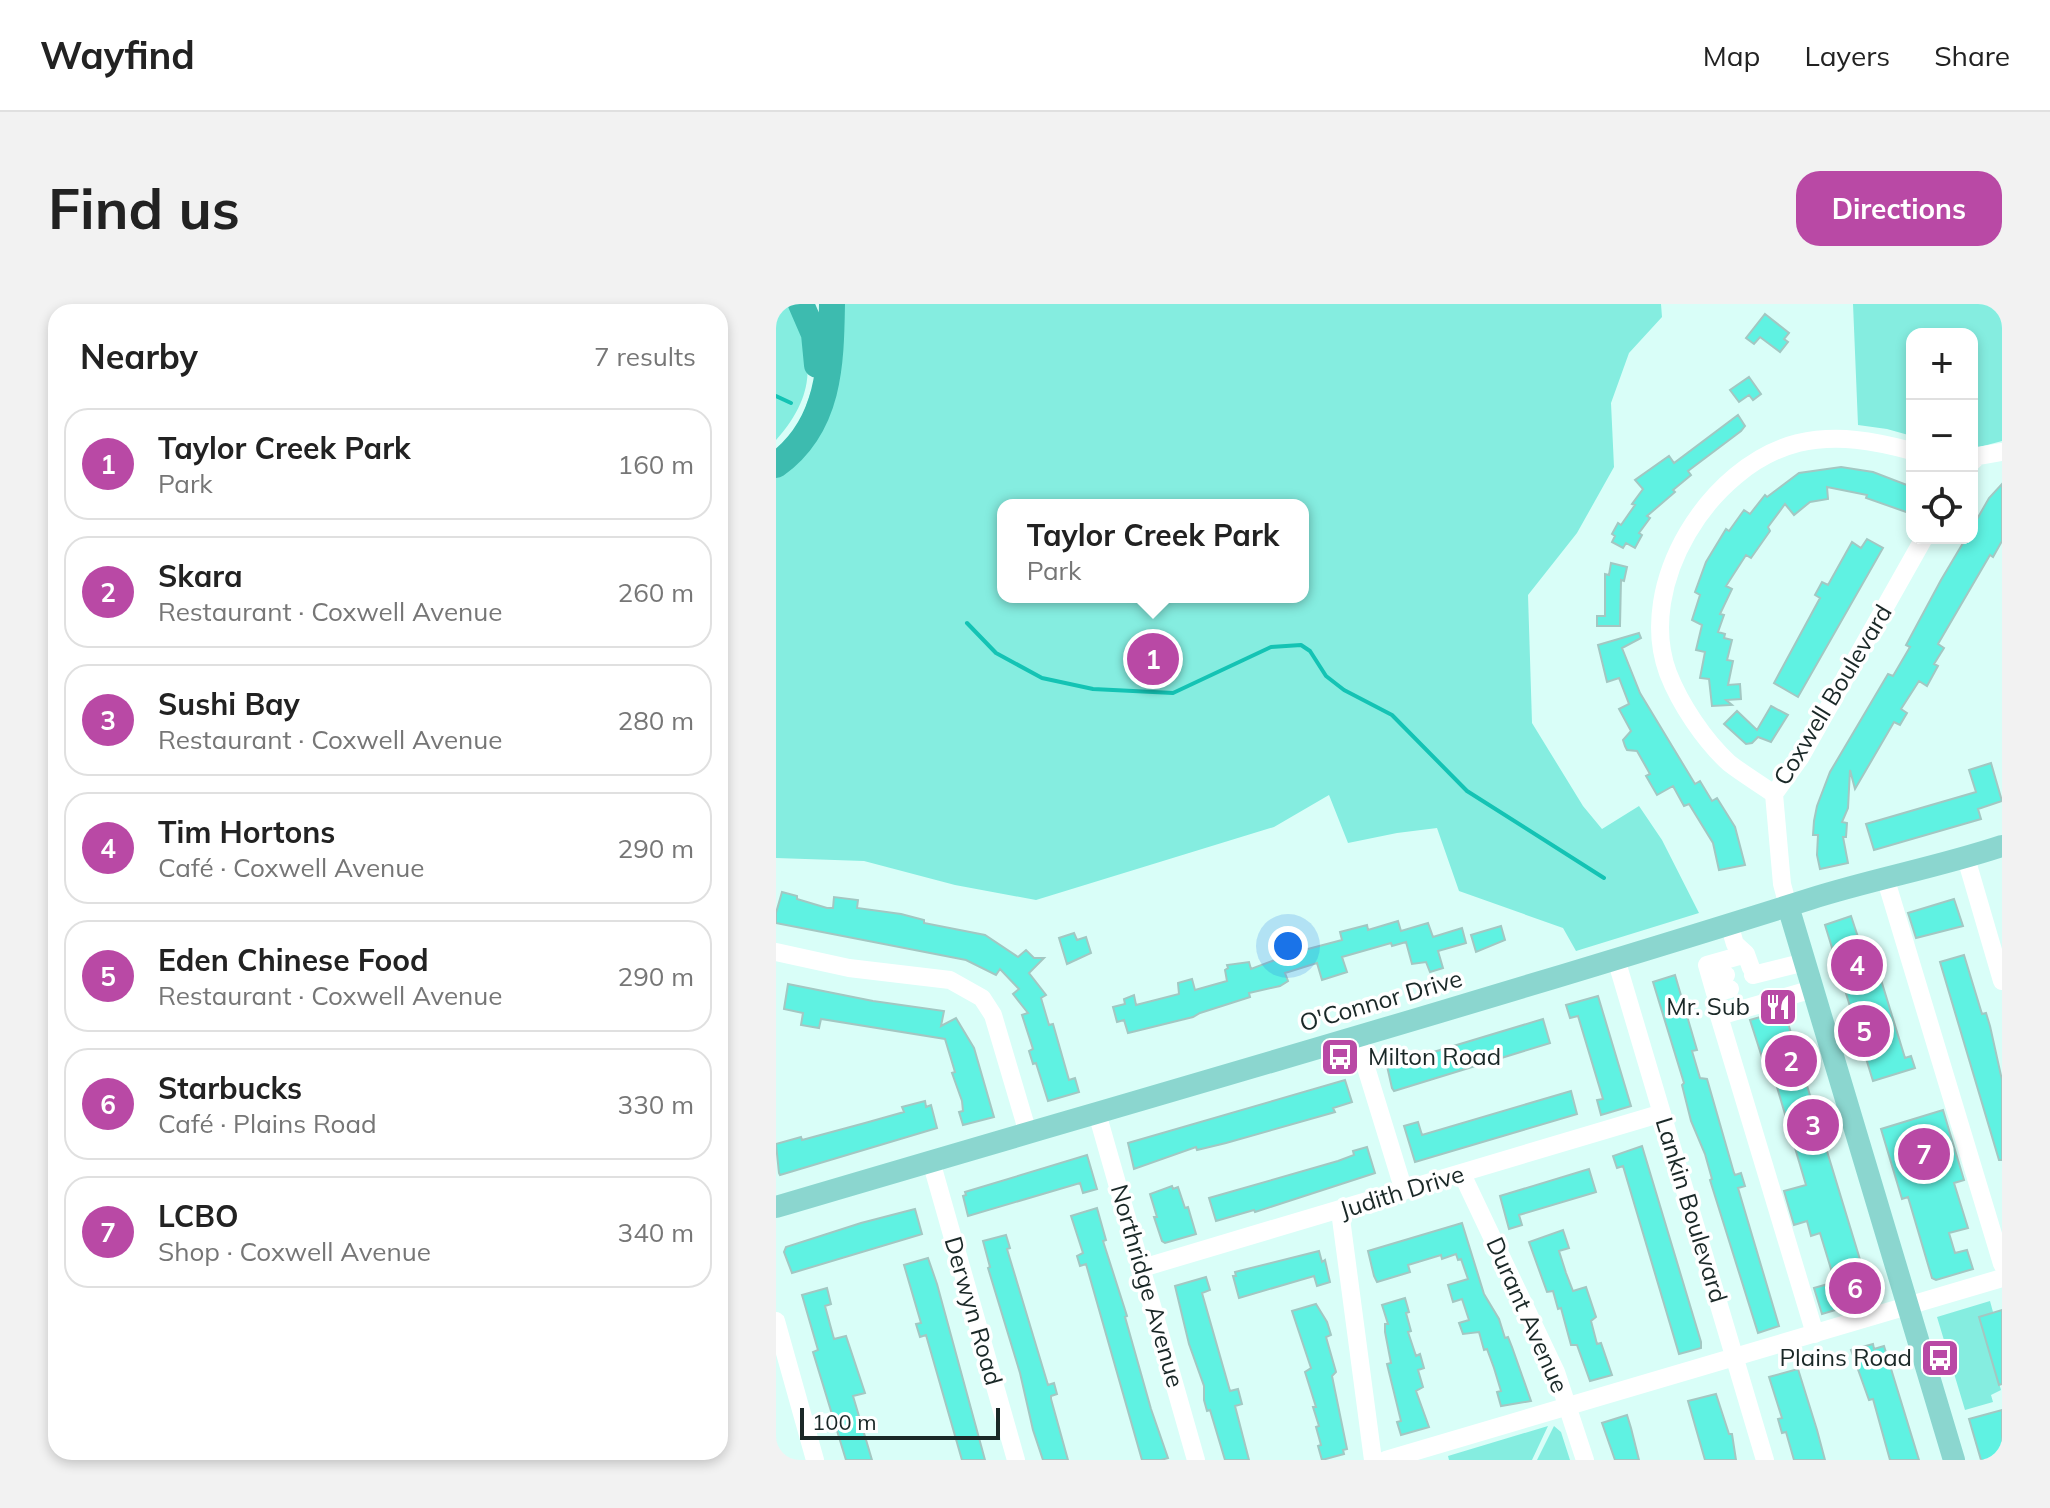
<!DOCTYPE html>
<meta charset="utf-8">
<style>
body{margin:0;font-family:Mulish,sans-serif;background:#f2f2f2;color:#222}
.controls{position:absolute;right:24px;top:24px;display:grid;overflow:hidden;border-radius:16px;box-shadow:0 4px 12px #0003}
.controls button{width:72px;height:72px;display:grid;place-items:center;padding:0;border:0;border-bottom:2px solid #e0e0e0;background:#fff;color:#222;font:40px sans-serif}
.scale{position:absolute;left:24px;bottom:20px;width:200px;box-sizing:border-box;padding-left:8px;border:4px solid #1a2827;border-top:0;font-size:22px;line-height:28px;white-space:nowrap;color:#1a2827;-webkit-text-stroke:6px #fff;paint-order:stroke}
.you{position:absolute;left:512px;top:642px;width:28px;height:28px;margin:-20px;border:6px solid #fff;border-radius:50%;background:#1a73e8;box-shadow:0 0 0 12px #1a73e833}
.badge{display:grid;place-items:center;width:52px;height:52px;border-radius:50%;background:#b949a5;color:#fff;font-size:26px;font-weight:700}
.pin{position:absolute;translate:-50% -50%;border:4px solid #fff;box-shadow:0 2px 8px #0006}
.popup{position:absolute;left:221px;top:195px;width:312px;height:104px;box-sizing:border-box;display:grid;place-content:center;border-radius:16px;background:#fff;filter:drop-shadow(0 2px 6px #0005);font-size:26px;white-space:nowrap;color:#767676}
.popup b{font-size:30px;color:#222}
.popup::after{content:'';position:absolute;left:50%;top:100%;margin-left:-16px;border:16px solid transparent;border-top-color:#fff}
.list{margin:0;padding:0;list-style:none}
h2{display:flex;justify-content:space-between;align-items:center;height:104px;margin:0;padding:0 32px;font-size:34px}
h2 small{font-size:26px;font-weight:400;color:#767676}
.list li{display:grid;grid-template-columns:52px 1fr auto;gap:24px;align-items:center;box-sizing:border-box;height:112px;margin:0 16px 16px;padding:0 16px;border:2px solid #e0e0e0;border-radius:24px}
.list b{display:block;font-size:30px;white-space:nowrap}
.list p{margin:0;font-size:26px;white-space:nowrap;color:#767676}
.list em{font-size:26px;font-style:normal;color:#767676}
.icon{flex:none;width:44px;height:44px;fill:none;stroke:currentColor;stroke-width:2;stroke-linecap:round;stroke-linejoin:round}
.map{position:relative;flex:none;width:1226px;height:1156px;overflow:hidden;border-radius:24px}
header{display:flex;align-items:center;gap:48px;box-sizing:border-box;height:112px;padding:0 40px;background:#fff;border-bottom:2px solid #e0e0e0}
header strong{font-size:38px}
nav{display:flex;gap:44px;margin-inline-start:auto;font-size:28px}
.intro{display:flex;align-items:center;justify-content:space-between;box-sizing:border-box;height:192px;padding:0 48px}
h1{margin:0;font-size:56px}
.button{padding:20px 36px;border-radius:24px;background:#b949a5;color:#fff;font-size:28px;font-weight:700}
main{display:flex;gap:48px;padding:0 48px}
aside{flex:1;background:#fff;border-radius:24px;box-shadow:0 4px 12px #0003}
.map>svg:first-child{display:block}
.green{fill:#85ede0;fill-rule:evenodd}
.lines{fill:none;stroke-linecap:round;stroke-linejoin:round}
.stream{stroke:#14c3b4;stroke-width:4}
.building{fill:#5ff2e2;stroke:#a3c7c2;stroke-width:2}
.minor{stroke:#fff;stroke-width:18}
.major{stroke:#8bd6cf;stroke-width:22}
.highway{stroke:#3dbbaf;stroke-width:26}
.labels{text-anchor:middle;stroke-width:7;stroke-linejoin:round;paint-order:stroke}
.street-label{font-size:24px;fill:#1a2827;stroke:#fff}
.poi-label{font-size:24px;fill:#1a2827;stroke:#fff;text-anchor:end}
</style>
<header>
<strong>Wayfind</strong>
<nav><a>Map</a><a>Layers</a><a>Share</a></nav>
</header>
<div class="intro"><h1>Find us</h1><a class="button">Directions</a></div>
<main>
<aside>
<h2>Nearby<small>7 results</small></h2>
<ul class="list">
<li><span class="badge">1</span><div><b>Taylor Creek Park</b><p>Park</p></div><em>160 m</em></li>
<li><span class="badge">2</span><div><b>Skara</b><p>Restaurant · Coxwell Avenue</p></div><em>260 m</em></li>
<li><span class="badge">3</span><div><b>Sushi Bay</b><p>Restaurant · Coxwell Avenue</p></div><em>280 m</em></li>
<li><span class="badge">4</span><div><b>Tim Hortons</b><p>Café · Coxwell Avenue</p></div><em>290 m</em></li>
<li><span class="badge">5</span><div><b>Eden Chinese Food</b><p>Restaurant · Coxwell Avenue</p></div><em>290 m</em></li>
<li><span class="badge">6</span><div><b>Starbucks</b><p>Café · Plains Road</p></div><em>330 m</em></li>
<li><span class="badge">7</span><div><b>LCBO</b><p>Shop · Coxwell Avenue</p></div><em>340 m</em></li>
</ul>
</aside>
<div class="map">
<svg width="1226" height="1156" viewBox="0 0 1226 1156">
<rect width="100%" height="100%" fill="#d9fef8"/>
<path class="green" d="M0 0H12C39 52 41 90 0 136Z
M65 0H885L886 13 853 49 835 99 838 163 801 229 752 291 756 419 807 502 826 525 863 502 886 536 923 609 800 647 787 624 683 587 661 524 621 529 572 539 553 491 498 523 260 596 179 581 88 557 0 554V173L7 169ZM227 201H527V293H227Z
M1077 0H1226V137L1196 145V30H1136V132L1111 125 1082 121Z
M1214 997 1217 1008 1204 1013 1225 1086 1215 1091 1217 1098 1189 1106 1161 1013Z
M772 1122 756 1156H673L672 1152Z
M778 1122 785 1128 794 1156H761Z"/>
<g class="lines">
<path class="stream" d="M0 92 15 99
M191 319 220 349 266 374 317 385 397 389 495 343 525 341 534 347 550 372 568 386 616 411 691 487 828 574"/>
</g>
<path class="building" d="M989 10 1013 29 1008 35 1012 38 1004 48 984 33 978 40 970 34Z
M973 73 985 90 977 96 973 91 963 98 954 86Z
M962 111 969 122 965 127 912 167 915 171 897 186 899 188 871 212 874 214 863 229 866 231 859 244 850 239 847 244 836 238 839 232 836 230 842 219 845 221 859 201 856 200 867 185 859 176 893 152 898 159Z
M1065 163 1097 168 1136 183V210L1090 194 1091 191 1051 183 1052 195 1034 198 1018 211 1009 200 992 223 994 227 975 254 970 251 950 282 956 285 944 310 948 311 942 328 949 330 948 334 956 336 951 356 957 357 952 381 964 380 965 395 950 396 956 401 936 402 933 375 924 374 929 348 920 346 926 321 916 316 924 291 919 288 930 258 950 225 953 227 968 206 974 210 989 191 991 193 1023 169Z
M1226 180V237L1217 253 1214 251 1162 340 1168 344 1158 360 1162 362 1151 382 1143 377 1125 405 1131 409 1124 421 1118 418 1079 485 1074 466 1072 504 1066 518 1071 519 1070 533H1067L1072 559 1044 565 1041 551 1042 531H1037L1038 517 1041 502 1054 468 1112 370 1117 372 1134 343 1130 341 1165 276 1190 234H1196V224L1213 194Z
M1091 235 1107 244 1022 393 998 379 1044 294 1039 291 1046 278 1052 281 1076 238 1085 244Z
M835 259 851 263 848 277 845 276 844 322H821V312H829V270L833 271Z
M863 329 865 334 846 344 864 389 919 480 924 477 936 497 941 494 959 523 969 561 943 566 937 539 913 500 908 502 897 482 881 491 870 472 874 470 861 447 851 446 849 442 847 436 855 427 843 405 853 400 843 374 831 378 822 341Z
M995 402 1012 411 995 438 982 433 976 439 970 440 948 420 961 407 981 426Z
M1215 459 1226 497 1202 505 1205 515 1098 546 1090 520 1200 488 1193 466Z
M6 588 21 592V595L51 604H57L58 593 82 596 81 604 125 610 148 616V619L209 631 242 653 250 646 258 654H268L253 669 270 691 265 694 273 721 277 720 293 776 299 774 303 788 272 797 260 759 257 760 253 747 257 745 246 711 252 709 237 690 243 685 224 665 220 671 190 656 5 620 0 619V609Z
M1178 595 1187 622 1140 634 1132 609Z
M1075 612 1089 654 1093 653 1097 668 1102 666 1129 754 1135 752 1139 764 1097 777 1049 621Z
M622 617 625 627 652 619 657 633 686 624 690 639 662 647 667 664 654 668 650 658 636 660 630 638 616 642 615 639 566 653 571 668 546 676 541 659 509 669 512 677 504 682 473 689 474 693 424 709 417 713 352 729 348 716 341 718 337 703 349 700 348 695 358 691 360 701 403 690 402 679 416 675 419 686 451 677 449 666 452 664 451 661 473 658 475 665 512 651 508 637 524 632 528 646 566 636 564 628 591 621 592 626Z
M725 622 729 636 700 648 695 631Z
M298 629 301 636 310 633 315 649 291 660 283 634Z
M1188 651 1206 710 1210 709 1214 722 1226 776V856H1223L1164 658Z
M899 671 921 746 916 747 924 774 931 775 958 869 959 871 965 869 969 882 962 884 1003 1022 982 1029 934 876 936 875 929 850 915 817 906 781 908 779 877 678Z
M12 680 97 697 168 707 165 722 180 714 198 744 218 813 187 821 183 808 187 807 186 797 176 769 179 768 169 735 45 715 43 724 25 721 27 709 8 705Z
M822 692 855 802 825 811 821 796 827 795 802 712 794 714 790 701Z
M1008 706 1096 995 1046 1010 1038 984 1059 978 1044 929 1035 932 1031 917 1018 921 1008 887 1030 881 998 773 993 775 974 716Z
M767 715 774 739 618 787 616 784 611 762Z
M569 776 576 798 557 804 559 808 450 839 421 846 420 843 358 865 352 839Z
M795 787 801 810 639 858 628 822 642 818 646 831Z
M149 797 150 803 155 801 161 824 4 871 3 869 0 840 25 833 26 836 89 819 128 808 126 803Z
M1167 806 1188 876 1178 879 1192 924 1173 929 1179 949 1191 946 1197 965 1160 976 1156 974 1132 893 1126 895 1105 825Z
M866 842 925 1038V1044L903 1050 847 862 841 864 837 852Z
M591 843 599 869 479 908 478 906 440 917 433 894 562 857 578 851 577 847Z
M311 851 321 885 307 889 304 879 192 912 187 892 190 891 189 888Z
M813 865 820 888 743 911 746 921 733 925 724 892Z
M396 882 397 885 402 883 409 904 412 903 420 930 389 939 386 937 378 913H381L374 890Z
M321 904 330 936 327 937 351 1012 349 1013 375 1105 392 1154 385 1156H366L310 960 304 962 301 952 307 949 295 912Z
M139 905 146 930 16 969 8 948 10 943 85 919Z
M686 919 708 990 723 1015 729 1034 732 1033 736 1043 755 1097 725 1102 721 1088 725 1087 718 1064 711 1045 708 1046 703 1028 687 1030 683 1019 693 1016 686 995 677 998 672 981 692 975 685 955 682 956 680 950 666 955 665 951 632 961 634 968 601 978 598 972 592 947Z
M787 926 793 944 783 947 790 969 797 987 810 983 820 1013 815 1017 821 1040 825 1039 836 1071 814 1077 801 1041H795L785 1004 782 1005 777 987 771 988 753 938Z
M230 931 234 944 231 945 272 1081 278 1079 281 1090 275 1092V1095L292 1156H267L257 1126 244 1069 212 964 214 963 207 937Z
M543 947 546 958 549 956 554 978 541 982 538 972 463 994 457 972H460L459 968Z
M152 954 161 980 209 1156H186L150 1031 144 1033 140 1020 145 1019 128 961Z
M430 973 434 986 426 989 454 1087 462 1085 466 1100 459 1102 473 1156H449L434 1106 431 1107 428 1096V1082L413 1040 399 982Z
M51 984 55 1000 49 1002 58 1035 70 1032 89 1089 77 1092 96 1156H70L37 1048 42 1046 26 991Z
M629 994 633 1008 630 1009 635 1027 632 1028 640 1052 644 1050 648 1064 642 1066 647 1083 640 1087 653 1123 625 1131 621 1118 625 1117 611 1060 615 1059 609 1028V1020H612L606 1001Z
M540 1000 551 1018 555 1031 550 1033 560 1068 556 1072 571 1145 567 1146 568 1150 546 1156 542 1142 545 1141 540 1123 543 1122 537 1103H540L529 1068 535 1064 516 1007Z
M1226 1006V1080L1223 1081 1203 1013Z
M1097 1040 1098 1045 1108 1042 1143 1156H1114L1097 1095 1093 1096 1075 1046Z
M1022 1065 1041 1126 1049 1156H1018L1010 1128 1006 1129 1002 1115 1006 1114 993 1073Z
M940 1090 953 1130H956L960 1156H929L912 1097Z
M1226 1106V1156H1205L1193 1115Z
M851 1111 855 1124 863 1156H839L826 1119Z"/>
<g class="lines">
<path class="minor" d="M1196 158 1202 152 1226 148
M998 490C984 480 967 470 953 459 928 436 904 400 892 369 859 280 934 161 1022 139 1062 130 1098 137 1136 147
M1190 554 1226 677
M1109 573 1226 960
M1012 602 1006 580 998 490 1024 454 1148 234
M953 620 959 640 970 650
M0 648 73 664 174 676 206 694 217 711 252 829
M840 655 989 1156
M950 671 935 675 939 689 954 685
M977 671 1029 658
M935 675 931 661 970 650 975 664
M1037 685 943 712 1039 1030
M580 731 628 887
M321 809 420 1156
M155 857 240 1156
M686 870 780 1068 809 1156
M564 907 597 1156
M366 964 886 809
M0 1017 39 1156
M610 1156 1226 974"/>
<path class="major" d="M1012 602 1178 1156
M0 903C345 801 691 703 1034 595 1097 575 1163 563 1226 542"/>
<path class="highway" d="M25 0 38 30 41 61
M0 161C54 122 55 60 56 0"/>
</g>
<defs>
<symbol id="restaurant-square" viewBox="-11 -11 22 22"><rect x="-9" y="-9" width="18" height="18" rx="4" fill="#b949a5" stroke="#fff"/><path d="M-5-6h1v4h1v-4h1v4h1v-4h1v5L-1.5 .5V6h-2V.5L-5-1ZM5-6V6H3V1.5H1.5Q1.5-4 5-6Z" fill="#fff"/></symbol>
<symbol id="bus-square" viewBox="-11 -11 22 22"><rect x="-9" y="-9" width="18" height="18" rx="4" fill="#b949a5" stroke="#fff"/><path d="M-5-6H5V4H4V6H2V4H-2V6H-4V4H-5ZM-3.5-4V0h7V-4ZM-3.5 1.2v1.5H-2V1.2ZM2 1.2v1.5H3.5V1.2Z" fill="#fff"/></symbol>
</defs>
<g fill-rule="evenodd">
<use href="#restaurant-square" x="980" y="681" width="44" height="44"/>
<use href="#bus-square" x="542" y="731" width="44" height="44"/>
<use href="#bus-square" x="1142" y="1032" width="44" height="44"/>
</g>
<g class="labels">
<g class="street-label">
<text transform="translate(1057 391) rotate(-59)" y="8">Coxwell Boulevard</text>
<text transform="translate(605 697) rotate(-16)" y="8">O'Connor Drive</text>
<text transform="translate(626 888) rotate(-17)" y="8">Judith Drive</text>
<text transform="translate(915 906) rotate(73)" y="8">Lankin Boulevard</text>
<text transform="translate(371 982) rotate(74)" y="8">Northridge Avenue</text>
<text transform="translate(197 1007) rotate(74)" y="8">Derwyn Road</text>
<text transform="translate(751 1011) rotate(66)" y="8">Durant Avenue</text>
</g>
<g class="poi-label">
<text x="974" y="711">Mr. Sub</text>
<text x="592" y="761" text-anchor="start">Milton Road</text>
<text x="1136" y="1062">Plains Road</text>
</g>
</g>
</svg>
<div class="controls">
<button>+</button>
<button>−</button>
<button><svg class="icon" aria-label="locate" viewBox="0 0 24 24"><circle cx="12" cy="12" r="6"/><path d="M12 2v4M12 18v4M2 12h4M18 12h4"/></svg></button>
</div>
<div class="scale">100 m</div>
<div class="you"></div>
<div class="pin badge" style="left:377px;top:355px">1</div>
<div class="popup"><b>Taylor Creek Park</b>Park</div>
<div class="pin badge" style="left:1015px;top:757px">2</div>
<div class="pin badge" style="left:1037px;top:821px">3</div>
<div class="pin badge" style="left:1081px;top:661px">4</div>
<div class="pin badge" style="left:1088px;top:727px">5</div>
<div class="pin badge" style="left:1079px;top:984px">6</div>
<div class="pin badge" style="left:1148px;top:850px">7</div>
</div>
</main>
